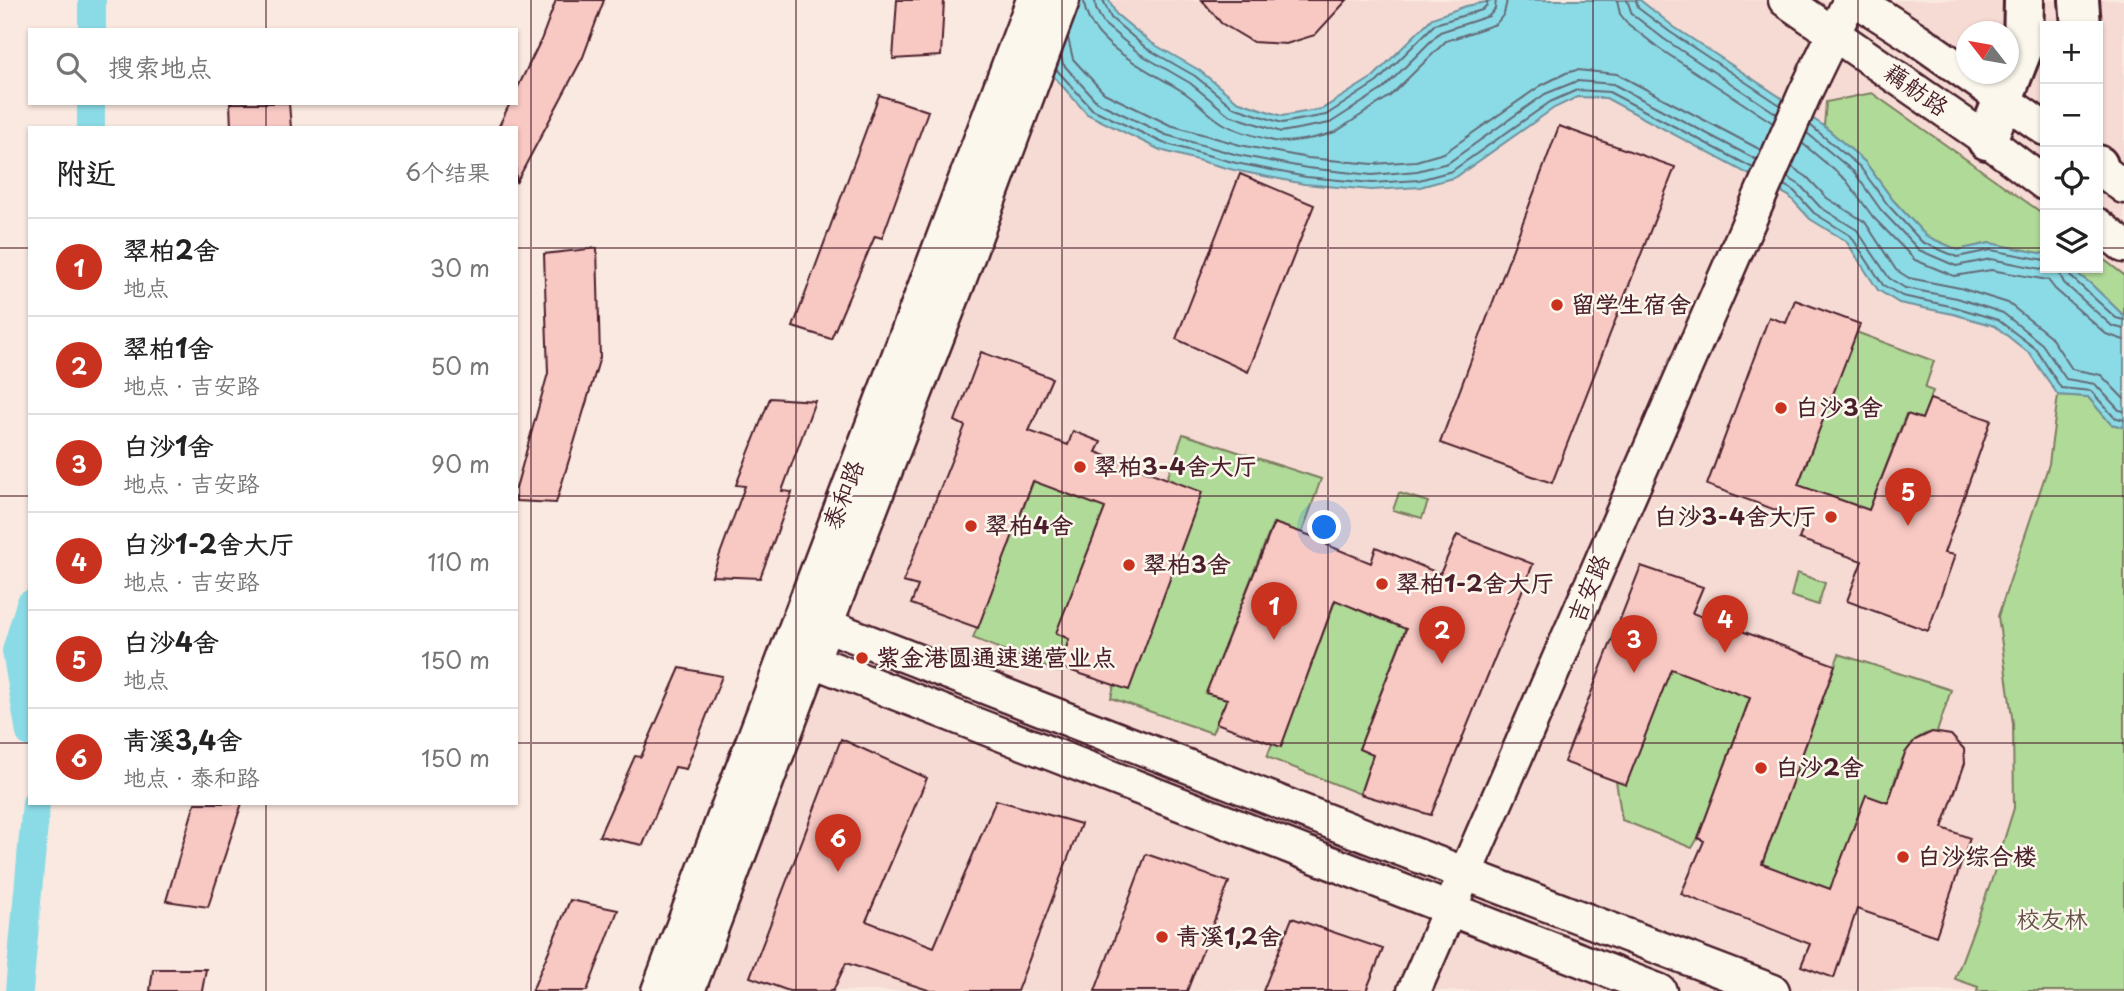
<!DOCTYPE html>
<html lang="zh">
<meta charset="utf-8">
<style>
body{margin:0;font-family:"Playpen Sans","LXGW WenKai TC",sans-serif;background:#f6f6f6;color:#222}
.controls{position:absolute;right:21px;top:21px;display:grid;overflow:hidden;border-radius:0px;box-shadow:0 2px 5px #0004}
.controls button{width:63px;height:63px;display:grid;place-items:center;padding:0;border:0;border-bottom:2px solid #e0e0e0;background:#fff;color:#222;font:35px sans-serif}
.compass{position:absolute;left:1956px;top:21px;width:63px;height:63px;border-radius:50%;background:#fff;box-shadow:0 2px 5px #0004;rotate:301deg}
.you{position:absolute;left:1325px;top:528px;width:24px;height:24px;margin:-18px;border:5px solid #fff;border-radius:50%;background:#1a73e8;box-shadow:0 0 0 10px #1a73e833}
.badge{display:grid;place-items:center;width:46px;height:46px;border-radius:50%;background:#c8321e;color:#fff;font-size:23px;font-weight:700}
.pin{position:absolute;translate:-50% -58px;filter:drop-shadow(0 2px 4px #0008)}
.pin::after{content:'';position:absolute;top:37px;width:24px;height:21px;background:inherit;clip-path:polygon(0 0,100% 0,50% 100%)}
.list{margin:0;padding:0;list-style:none}
h2{display:flex;justify-content:space-between;align-items:center;height:91px;margin:0;padding:0 28px;font-size:30px}
h2 small{font-size:23px;font-weight:400;color:#767676}
.list li{display:grid;grid-template-columns:46px 1fr auto;gap:21px;align-items:center;box-sizing:border-box;height:98px;padding:0 28px;border-top:2px solid #e0e0e0}
.list b{display:block;font-size:26px;white-space:nowrap}
.list p{margin:0;font-size:23px;white-space:nowrap;color:#767676}
.list em{font-size:23px;font-style:normal;color:#767676}
.icon{flex:none;width:38px;height:38px;fill:none;stroke:currentColor;stroke-width:2;stroke-linecap:round;stroke-linejoin:round}
.map{position:relative;flex:none;width:2124px;height:991px;overflow:hidden}
.search{position:absolute;background:#fff;box-shadow:0 2px 5px #0004;left:28px;top:28px;width:490px;height:77px;display:flex;align-items:center;gap:18px;box-sizing:border-box;padding:0 24px;border-radius:0px;color:#767676;font-size:26px}
.panel{position:absolute;background:#fff;box-shadow:0 2px 5px #0004;left:28px;top:126px;width:490px;height:679px;border-radius:0px}
.map>svg:first-child{display:block}
.built{fill:#f6dbd4;fill-rule:evenodd}
.green{fill:#afda97;stroke:#7c7c61;stroke-width:2}
.water{fill:#8bdbe6;stroke:#71909b;stroke-width:2}
.lines{fill:none;stroke-linecap:round;stroke-linejoin:round}
.shore{stroke:#646a76;stroke-width:2}
.canal{stroke:#8bdbe6;stroke-width:28}
.building{fill:#f8c8c3;stroke:#4a1f2b;stroke-width:2}
.street-casing{stroke:#4a1f2b;stroke-width:37}
.secondary-casing{stroke:#4a1f2b;stroke-width:44}
.street{stroke:#fbf7ec;stroke-width:32}
.secondary{stroke:#fbf7ec;stroke-width:38}
.grid{fill:none;stroke:#4a1f2b;stroke-width:2;stroke-opacity:0.55}
.poi-dot{fill:#c8321e;stroke:#fbf7ec;stroke-width:2.5}
.labels{text-anchor:middle;stroke-width:5;stroke-linejoin:round;paint-order:stroke}
.street-label{font-size:24px;fill:#4a1f2b;stroke:#fbf7ec}
.poi-label{font-size:24px;font-weight:bold;fill:#4a1f2b;stroke:#fbf7ec;text-anchor:start}
.park-label{font-size:24px;fill:#634e46;stroke:#fbf7ec}
</style>
<div class="map">
<svg width="2124" height="991" viewBox="0 0 2124 991">
<rect width="100%" height="100%" fill="#fae9e0"/>
<filter id="ink" filterUnits="userSpaceOnUse"><feTurbulence type="fractalNoise" baseFrequency=".0143" numOctaves="2"/><feDisplacementMap in="SourceGraphic" scale="14" xChannelSelector="R" yChannelSelector="G"/><feConvolveMatrix kernelMatrix="1 2 1 2 8 2 1 2 1" color-interpolation-filters="sRGB"/></filter>
<g filter="url(#ink)">
<path class="built" d="M1055 0H2124V991H674ZM2045 26H2098V268H2045ZM1966 32H2008V74H1966Z"/>
<path class="green" d="M1872 93 2045 215V254L1990 243 1958 250 1926 236 1893 200 1865 162 1824 126 1826 102Z
M2098 255 2124 275V316L2091 284 2070 268H2098Z
M1856 332 1934 361 1925 388 1933 391 1922 419 1906 414 1869 510 1798 485Z
M2058 395 2088 397 2111 424 2124 427V991H1977L1978 987 1955 979 1991 882 2014 808 2013 724 1998 616 2049 464Z
M1183 434 1321 479 1302 533 1273 523 1206 693 1227 699 1212 733 1111 698 1167 479Z
M1038 470 1055 489 1079 498 1084 488 1109 498 1057 632 1069 639 1058 672 973 638Z
M1399 493 1428 502 1422 518 1393 510Z
M1797 573 1825 583 1818 605 1791 596Z
M1340 588 1354 608 1383 620 1410 617 1359 749 1373 755 1360 794 1267 757 1272 744 1281 746Z
M1678 651 1756 681 1698 838 1692 848 1622 820 1616 781 1626 784Z
M1839 654 1951 690 1937 732C1903 732 1896 779 1888 803L1866 796 1830 889 1762 864Z"/>
<path class="water" d="M1031 0H1109L1116 14 1150 42 1199 70 1237 101 1282 116 1322 109 1373 77 1432 18 1466 6 1496 0H1640L1674 27 1824 126 1865 162 1893 200 1926 236 1958 250 1990 243 2045 254V268H2070L2091 284 2124 316V427L2111 424 2088 397 2058 395 2030 354 1995 326 1953 314 1899 303 1878 290 1846 241 1810 219 1789 196 1606 98 1577 97 1554 108 1456 177 1420 187 1372 190 1304 184 1234 170 1160 150 1087 114 1049 71Z"/>
<g class="lines">
<path class="shore" d="M1084 0C1085 43 1151 71 1182 91 1197 100 1208 115 1224 124 1238 132 1259 137 1274 141 1288 144 1324 137 1337 131L1390 96 1446 41 1496 24 1504 14 1507 0
M1095 0 1096 9 1104 24 1140 54 1190 83 1229 115 1281 132 1330 123 1383 89 1440 32 1489 16 1495 9 1496 0
M1103 0 1111 18 1146 48 1195 76 1233 107 1282 123 1326 115 1377 82 1435 24 1482 10 1487 5V0
M1617 0 1620 14 1628 24 1660 49 1773 123
M1627 0 1632 14 1664 39 1777 114
M1636 0 1638 8 1670 32 1780 105
M1068 38 1073 59 1104 93 1170 125 1240 145 1308 158 1373 164 1416 161 1444 153 1540 86 1566 73 1577 70 1617 74 1761 150
M1061 55 1063 64 1097 102 1166 135 1238 155 1307 168 1372 175 1417 171 1448 163 1545 94 1577 81 1613 84 1757 160
M1056 69 1092 109 1163 143 1236 163 1306 177 1372 183 1419 180 1452 171 1550 102 1577 90 1609 92 1753 168
M1810 125 1860 167 1888 205 1922 242 1957 257 1991 250 2045 260
M1807 133 1854 172 1881 210 1919 250 1956 266 1991 259 2041 269 2051 268
M1802 143 1846 180 1873 217 1915 260 1954 276 1991 270 2048 280 2055 289 2106 334 2124 340
M1792 167 1807 177 1827 198 1865 222 1896 270 1909 278 1960 288 2008 303 2050 336 2072 369 2101 375 2124 399
M1787 177 1800 185 1820 207 1857 230 1889 278 1905 288 1957 298 2003 313 2042 344 2066 379 2095 384 2119 410 2124 411
M1784 185 1794 191 1814 213 1851 236 1883 285 1902 296 1955 307 1998 320 2036 349 2061 388 2091 391 2114 417 2124 420
M2057 268 2064 283 2112 326 2124 329
M2067 268 2070 276 2116 318 2124 320"/>
<path class="canal" d="M92 30V0
M91 128V103
M30 604 16 651 30 733
M19 991 36 803"/>
</g>
<path class="building" d="M556 0H604L583 57 516 183V128H498L510 103H516V91L541 40Z
M897 0H944L941 56 893 59Z
M1202 0H1347L1315 35 1286 44 1253 42 1221 23Z
M879 95 928 111 882 238 875 236 831 339 793 327Z
M230 103H289L291 128H231Z
M1559 126 1675 167 1552 483 1440 443Z
M1240 174 1314 205 1248 372 1176 339Z
M597 248 600 357 556 503 516 501V488L548 373 544 254Z
M1795 300 1860 324 1798 485 1869 510 1907 414 1922 419 1930 399 1991 420 1944 553 1955 555 1928 631 1847 601 1862 561 1799 539 1806 521 1707 485 1769 317 1786 323Z
M981 352 1052 378 1029 431 1068 445 1073 431 1101 442 1096 452 1202 492 1129 690 1060 667 1069 639 1056 633 1105 508 1033 481 978 628 911 604 918 586 903 582 965 426 955 421Z
M770 398 815 401 782 491 792 492 760 578 712 576 745 486 736 485Z
M1274 523 1326 541 1327 545 1371 563 1376 547 1440 574 1457 535 1533 564 1431 815 1360 794 1373 755 1359 749 1406 629 1335 600 1281 747 1216 723 1227 699 1206 693Z
M1641 566 1703 587 1692 613 1835 665 1762 864 1830 889 1866 795 1888 803 1905 753 1915 740 1932 732 1951 735 1964 749 1965 763 1942 828 1970 838 1936 936 1857 909 1834 978 1801 966 1810 944 1681 894 1704 841 1698 838 1750 698 1671 669 1626 785 1564 762Z
M680 668 722 676 686 769 675 767 643 845 599 836 635 756 641 757Z
M841 739 927 778 866 921 934 947 996 800 1081 824 1017 991H931L846 963 833 991H789L750 977Z
M195 803H242L208 907 166 901Z
M1146 854 1229 882 1187 991H1095Z
M570 900 618 910 587 991H532Z
M1292 918 1383 949 1366 991H1263Z
M153 969H206L202 991H150Z"/>
<g class="lines">
<defs>
<path id="street" d="M1785 0 1987 140 2045 184
M1856 0 1917 39 2045 129
M2098 167 2124 187
M2098 225 2124 246
M826 625 1369 837 1773 991
M813 661 1660 991
M658 991 1033 0
M688 991 826 625 958 284 1063 0
M1414 991 1805 93 1850 0"/>
<path id="secondary" d="M2079 0 2081 26
M1987 140 2023 48 2024 0
M2098 165V168"/>
</defs>
<use href="#street" class="street-casing"/>
<use href="#secondary" class="secondary-casing"/>
<use href="#street" class="street"/>
<use href="#secondary" class="secondary"/>
</g>
</g>
<path class="grid" d="M266 0V30M531 0V991M796 0V991M1062 0V991M1328 0V991M1593 0V991M1858 0V991M266 103V128M0 248H30M516 248H2045M2098 248H2124M0 496H30M516 496H2124M0 743H30M516 743H2124M266 803V991"/>
<g class="poi-dot">
<circle cx="1557" cy="305" r="7"/>
<circle cx="1781" cy="408" r="7"/>
<circle cx="1080" cy="467" r="7"/>
<circle cx="1831" cy="517" r="7"/>
<circle cx="971" cy="526" r="7"/>
<circle cx="1129" cy="565" r="7"/>
<circle cx="1382" cy="584" r="7"/>
<circle cx="862" cy="658" r="7"/>
<circle cx="1761" cy="768" r="7"/>
<circle cx="1903" cy="857" r="7"/>
<circle cx="1162" cy="937" r="7"/>
</g>
<g class="labels">
<g class="street-label">
<text transform="translate(1916 90) rotate(35)" y="8">藕舫路</text>
<text transform="translate(844 495) rotate(-69)" y="8">泰和路</text>
<text transform="translate(1589 589) rotate(-67)" y="8">吉安路</text>
</g>
<g class="poi-label">
<text x="1571" y="313">留学生宿舍</text>
<text x="1795" y="416">白沙3舍</text>
<text x="1094" y="475">翠柏3-4舍大厅</text>
<text x="1817" y="525" text-anchor="end">白沙3-4舍大厅</text>
<text x="985" y="534">翠柏4舍</text>
<text x="1143" y="573">翠柏3舍</text>
<text x="1396" y="592">翠柏1-2舍大厅</text>
<text x="876" y="666">紫金港圆通速递营业点</text>
<text x="1775" y="776">白沙2舍</text>
<text x="1917" y="865">白沙综合楼</text>
<text x="1176" y="945">青溪1,2舍</text>
</g>
<g class="park-label">
<text x="2052" y="928">校友林</text>
</g>
</g>
</svg>
<div class="controls">
<button>+</button>
<button>−</button>
<button><svg class="icon" aria-label="locate" viewBox="0 0 24 24"><circle cx="12" cy="12" r="6"/><path d="M12 2v4M12 18v4M2 12h4M18 12h4"/></svg></button>
<button><svg class="icon" aria-label="layers" viewBox="0 0 24 24"><path d="M12 4l9 5-9 5-9-5zM3 14l9 5 9-5"/></svg></button>
</div>
<svg class="compass" viewBox="-18 -18 36 36"><path d="M0-13l5 13h-10z" fill="#e53935"/><path d="M0 13l5-13h-10z" fill="#767676"/></svg>
<div class="you"></div>
<div class="pin badge" style="left:1274px;top:640px">1</div>
<div class="pin badge" style="left:1442px;top:664px">2</div>
<div class="pin badge" style="left:1634px;top:673px">3</div>
<div class="pin badge" style="left:1725px;top:653px">4</div>
<div class="pin badge" style="left:1908px;top:526px">5</div>
<div class="pin badge" style="left:838px;top:872px">6</div>
<div class="search"><svg class="icon" aria-label="search" viewBox="0 0 24 24"><circle cx="10" cy="10" r="6"/><path d="M15 15l6 6"/></svg>搜索地点</div>
<section class="panel">
<h2>附近<small>6个结果</small></h2>
<ul class="list">
<li><span class="badge">1</span><div><b>翠柏2舍</b><p>地点</p></div><em>30 m</em></li>
<li><span class="badge">2</span><div><b>翠柏1舍</b><p>地点 · 吉安路</p></div><em>50 m</em></li>
<li><span class="badge">3</span><div><b>白沙1舍</b><p>地点 · 吉安路</p></div><em>90 m</em></li>
<li><span class="badge">4</span><div><b>白沙1-2舍大厅</b><p>地点 · 吉安路</p></div><em>110 m</em></li>
<li><span class="badge">5</span><div><b>白沙4舍</b><p>地点</p></div><em>150 m</em></li>
<li><span class="badge">6</span><div><b>青溪3,4舍</b><p>地点 · 泰和路</p></div><em>150 m</em></li>
</ul>
</section>
</div>
